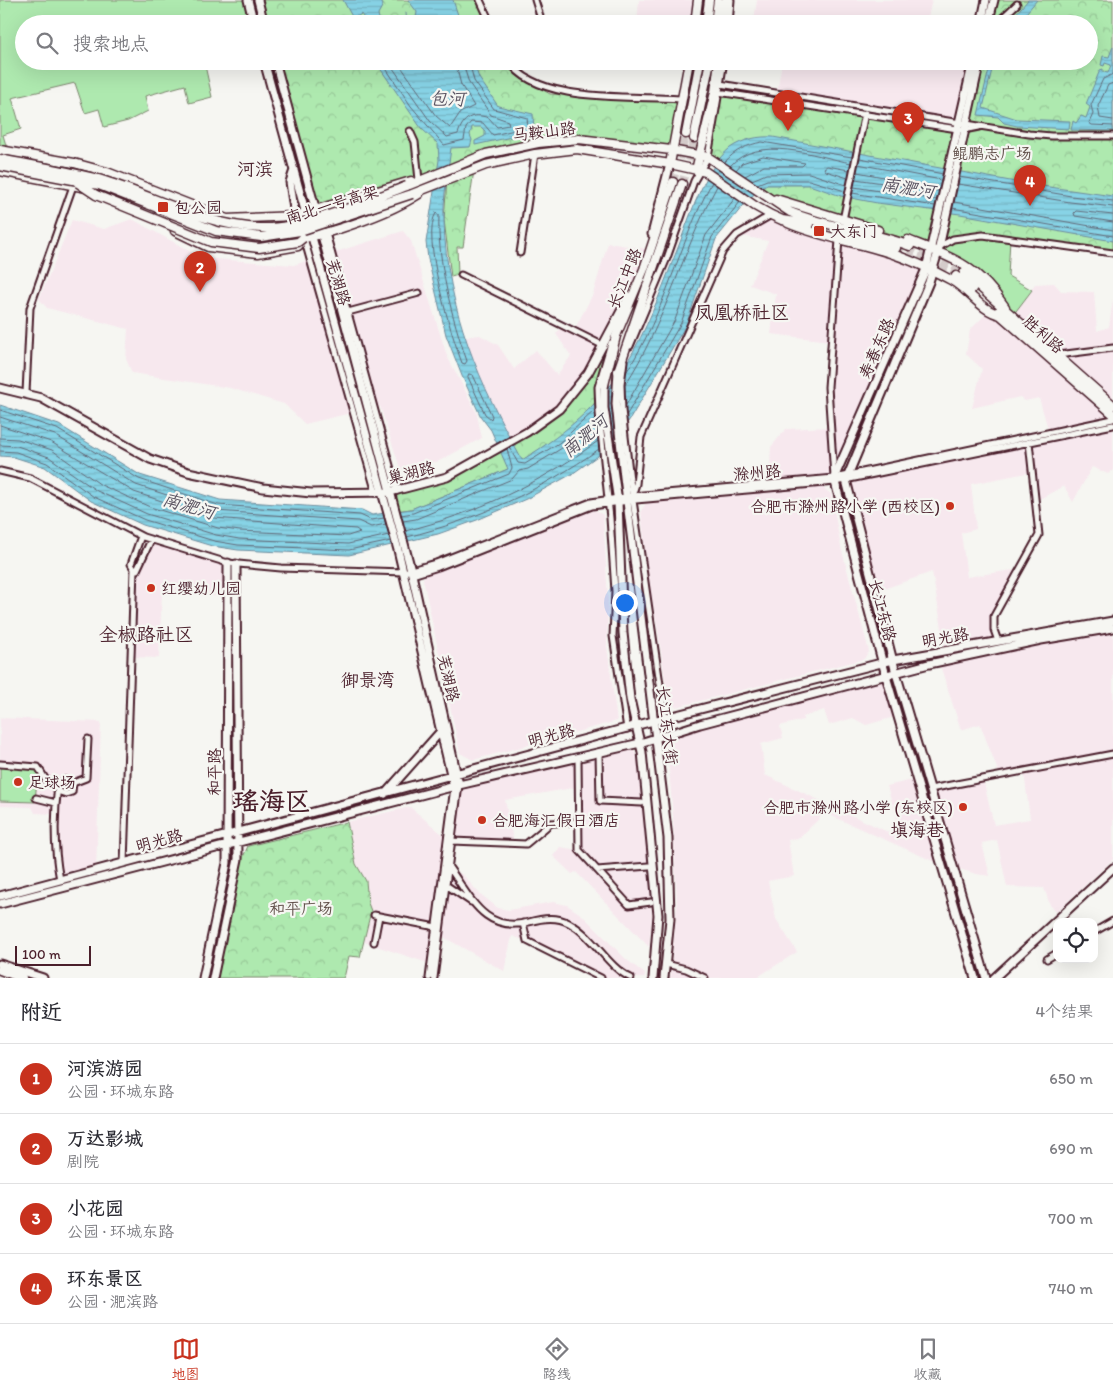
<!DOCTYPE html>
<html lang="zh">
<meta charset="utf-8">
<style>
body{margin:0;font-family:Itim,"LXGW WenKai TC",sans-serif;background:#f7f7f7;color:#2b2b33}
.controls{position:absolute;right:15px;bottom:15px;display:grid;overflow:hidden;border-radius:10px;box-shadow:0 5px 20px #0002}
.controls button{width:45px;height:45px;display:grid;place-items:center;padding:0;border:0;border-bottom:1px solid #e1e1e2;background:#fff;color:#2b2b33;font:25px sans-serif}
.scale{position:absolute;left:15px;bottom:12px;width:76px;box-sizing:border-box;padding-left:5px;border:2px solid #4a1f2b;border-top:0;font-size:14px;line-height:18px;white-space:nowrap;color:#4a1f2b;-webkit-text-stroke:4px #f6f6f2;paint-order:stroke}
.you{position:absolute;left:624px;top:602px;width:18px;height:18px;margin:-12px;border:4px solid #fff;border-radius:50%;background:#1a73e8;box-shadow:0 0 0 8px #1a73e833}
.badge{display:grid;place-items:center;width:32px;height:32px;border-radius:50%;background:#c8321e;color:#fff;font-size:16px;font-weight:700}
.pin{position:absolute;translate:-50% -41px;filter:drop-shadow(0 1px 2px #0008)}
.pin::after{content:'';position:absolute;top:26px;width:18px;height:15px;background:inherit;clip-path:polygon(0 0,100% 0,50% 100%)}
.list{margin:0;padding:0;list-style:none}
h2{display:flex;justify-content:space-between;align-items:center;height:65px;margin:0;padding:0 20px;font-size:21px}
h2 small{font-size:16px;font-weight:400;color:#7c7c81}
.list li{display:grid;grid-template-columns:32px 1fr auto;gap:15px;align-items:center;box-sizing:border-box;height:70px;padding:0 20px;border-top:1px solid #e1e1e2}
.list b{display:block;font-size:19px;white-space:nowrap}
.list p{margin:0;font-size:16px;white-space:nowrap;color:#7c7c81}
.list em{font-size:16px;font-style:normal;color:#7c7c81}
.icon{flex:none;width:28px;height:28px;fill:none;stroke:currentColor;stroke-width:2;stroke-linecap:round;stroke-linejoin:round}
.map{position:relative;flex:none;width:1113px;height:978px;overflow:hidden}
.search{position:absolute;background:#fff;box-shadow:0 5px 20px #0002;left:15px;right:15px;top:15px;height:55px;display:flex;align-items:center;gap:12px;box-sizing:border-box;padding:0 18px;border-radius:28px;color:#7c7c81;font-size:19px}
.sheet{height:345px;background:#fff}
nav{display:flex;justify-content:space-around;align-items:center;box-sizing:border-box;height:70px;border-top:1px solid #e1e1e2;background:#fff;font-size:14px;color:#7c7c81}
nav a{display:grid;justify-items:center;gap:2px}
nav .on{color:#c8321e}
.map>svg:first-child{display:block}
.built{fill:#f7e8ee}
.park{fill:url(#park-crowns);stroke:#7c846d}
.garden{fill:#aee9af;stroke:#7c846d}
.water{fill:url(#water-rules);stroke:#6f8b9b}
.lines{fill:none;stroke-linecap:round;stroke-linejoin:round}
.shore{stroke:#626776;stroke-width:1}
.stream{stroke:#6f8b9b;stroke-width:1}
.highway-tunnel{stroke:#d4cbca;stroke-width:8;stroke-dasharray:8 4;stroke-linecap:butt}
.minor-casing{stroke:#4a1f2b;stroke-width:9}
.major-casing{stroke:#4a1f2b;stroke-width:11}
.highway-casing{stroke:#4a1f2b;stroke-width:11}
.minor{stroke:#f6f6f2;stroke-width:5}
.major{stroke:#f6f6f2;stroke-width:7}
.highway{stroke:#f6f6f2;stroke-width:8}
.highway-bridge-casing{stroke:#4a1f2b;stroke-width:11;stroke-linecap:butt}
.highway-bridge{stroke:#f6f6f2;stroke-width:8}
.poi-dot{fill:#c8321e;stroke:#f6f6f2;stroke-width:2}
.labels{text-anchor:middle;stroke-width:4.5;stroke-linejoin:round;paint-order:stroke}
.street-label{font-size:16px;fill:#4a1f2b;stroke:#f6f6f2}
.park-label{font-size:16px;fill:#63524c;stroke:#f6f6f2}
.poi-label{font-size:16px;fill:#4a1f2b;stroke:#f6f6f2;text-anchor:start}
.water-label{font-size:18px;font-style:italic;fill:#5c5563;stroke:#f6f6f2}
.neighbourhood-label{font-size:18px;fill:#4a1f2b;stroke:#f6f6f2}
.quarter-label{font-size:19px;fill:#4a1f2b;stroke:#f6f6f2}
.town-label{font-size:26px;font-weight:bold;fill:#4a1f2b;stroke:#f6f6f2}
</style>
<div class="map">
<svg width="1113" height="978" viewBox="0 0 1113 978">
<defs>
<pattern id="park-crowns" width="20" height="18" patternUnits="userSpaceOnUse" patternTransform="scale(1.25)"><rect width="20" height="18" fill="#aee9af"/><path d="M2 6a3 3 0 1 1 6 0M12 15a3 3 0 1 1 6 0" fill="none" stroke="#97c797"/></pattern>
<pattern id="water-rules" width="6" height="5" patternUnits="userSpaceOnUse" patternTransform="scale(1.25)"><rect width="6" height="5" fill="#87d3e6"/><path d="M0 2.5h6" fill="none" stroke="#76b5c5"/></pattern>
</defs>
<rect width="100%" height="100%" fill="#f6f6f2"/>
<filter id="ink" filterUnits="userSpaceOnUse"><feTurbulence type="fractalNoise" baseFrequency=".02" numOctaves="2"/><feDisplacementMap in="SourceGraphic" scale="10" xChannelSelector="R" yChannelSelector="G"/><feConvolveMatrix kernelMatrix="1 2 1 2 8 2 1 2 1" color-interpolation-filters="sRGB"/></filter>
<g filter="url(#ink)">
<path class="built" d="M639 0H698L695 24H637Z
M757 0H932L927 22 950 24H774L754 20Z
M782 61H973L959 122 777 93Z
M771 215 874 248 926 269 834 478 769 483 771 447 786 429 830 427V341L771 334 776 294 750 285 768 241 737 235Z
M132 219 202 258 294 265 403 231 411 241 447 356 476 411 482 438 439 461 401 471 380 406 305 424 284 404 230 388 132 373 126 359 128 329 47 308 39 299 72 220 104 229Z
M608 243 648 249 617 320 573 395 527 432 509 437 475 368 464 337 480 335 498 345 514 369 536 350 557 375 571 356 556 334 562 326 573 332 593 294Z
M1054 283 1061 291 1094 292 1097 331 1109 327 1113 299V405L1013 315 1035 284Z
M989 311 1001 315 1113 419 1049 432 1039 398 1025 401 1020 397 972 408 982 369 966 354 970 330Z
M1113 425V470L1108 474 1092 467 1073 502 1064 486 1034 502 1032 472 971 484 976 529 961 533 967 577 1019 569 994 616 998 641 946 651 932 572 875 592 846 480Z
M822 487 831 494 841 547 869 651 864 659 676 707 668 702 658 631 648 580 641 511 646 503Z
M595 510 603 515 608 601 607 646 617 721 473 760 460 753 423 579 425 574Z
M151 540 228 563V597L162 593 159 658 131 657 134 569 137 570Z
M1113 628V859L1056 912 1050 905 1044 888 1007 887 997 840 982 843 990 876 976 874 953 867 930 789 983 779 994 825 1030 819 1024 772 1000 776 980 724 961 730 939 662Z
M886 676 898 716 866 725 853 718 829 725 824 710 803 717V720L780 726 783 738 761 744 765 775 903 839 887 786 916 779 942 865 825 813 799 838 788 840 794 876 768 881 776 919 797 952 756 978H670L677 907 673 817 666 735Z
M0 718 101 722 96 871 55 882 52 862 54 814 35 813 32 807 0 806Z
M632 745 638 760 649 871 652 917 649 947 576 872 572 874 553 856 560 847 578 850V787L505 800 514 844 452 841 459 785Z
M410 807 447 838 431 964 364 942 371 911 368 903 366 881 356 864 347 822Z
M448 866 463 875 479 893 498 908 509 910 553 902 567 905 582 915 627 960 645 974 644 978H601L527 941 512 936 504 971 440 935Z"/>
<path class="park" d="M258 0H480L490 24H264Z
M994 0H1113V253L983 235 939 247 980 61H1089V24H988Z
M275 61H510L518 75 550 94 682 100 671 150 579 139 486 154 428 178 316 210Z
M720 92 958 129 932 250 897 236 765 196 708 157Z
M474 170 463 247H457L458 275 451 277 444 220 447 180Z
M616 328 602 368 598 399 586 413 556 439 508 469 411 509 395 511 390 492 428 483 487 455 509 437 527 432 559 409Z
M347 822 356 864 366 881 368 903 371 911 360 957 349 956 344 978H217L243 857 248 846Z"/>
<path class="garden" d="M0 0H248L254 24H24V61H204L212 97 189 103 185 85 145 96 148 111 128 121 104 127 99 109 85 113 75 83 12 98 21 129 3 135 8 152 0 150Z
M983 235 1010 239 1008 276 1032 290 1013 315 990 286 938 252 939 247 953 239Z
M0 766 38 767 35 802 0 801Z"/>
<path class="water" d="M343 0H380L383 5 378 14 379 19 391 23 401 22V24H361L360 22 365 20 361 14 357 17 359 24H356Z
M408 0H453L461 24 411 23V20L416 18 417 12Z
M1028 0H1037L1017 24H1007Z
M1113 46V131L1071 130 1073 121 1076 123 1081 116 1086 118 1090 107 1086 104 1100 70 1103 69V72L1108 73 1111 65 1105 63 1104 66 1101 65 1103 56 1109 57Z
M375 61H473L479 78 498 106 533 114 534 132 475 145V141L485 136V131L481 127H472L470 135 472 140 470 147 451 148C448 172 443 196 444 220 446 309 480 384 522 460 568 432 608 398 634 350 652 317 665 280 679 245 690 216 705 168 730 148 743 139 759 136 773 137L1021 183 1113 196V241L960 214 877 203 841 196 809 185H767L758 190 742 207 716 239 686 325 630 419 610 447 572 474 526 499 477 520 438 534 349 555 238 550 212 546 143 525 91 501 45 467 14 457 0 456V405L59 425 140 475 220 500 362 510 372 515 411 509 508 469 491 430 481 417 462 376 446 335 428 259 426 242 439 160 438 144 421 128Z
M991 61H994L983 108 1017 119 1070 121 1069 129 1017 126 1004 123 998 117 978 115Z"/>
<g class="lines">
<path class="shore" d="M381 61 411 106 444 145 464 140 466 128 471 122 483 123 493 135 528 127 527 118 494 109 474 81 469 61
M388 61 430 121 447 137 458 134C463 118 472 112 489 118L497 127 509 125 508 121 491 115 469 83 462 61
M397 61 436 116 450 128 460 113 474 106 461 85 455 61
M1113 74 1103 79 1091 105 1093 114 1089 123 1092 125 1113 126
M1113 83 1108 85 1098 106 1100 118 1113 120
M860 158 943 174
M725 162C735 150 747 145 762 142L852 157
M858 164 941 180
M730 166C758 134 815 156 851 163
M736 170 742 163 763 156 805 163 802 166H764L745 176
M857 172 937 187 939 190
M959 177 1071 196 1113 201
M848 178 826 171 824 168 827 166 849 170
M855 179 939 191
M752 180 766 174 809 173 846 185
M757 184 767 180H809L845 191
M958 184 1070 202 1113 207
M854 187 937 200
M852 193 935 206
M954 202 1113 230
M952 208 1113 236
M436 213 439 215C437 261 452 318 467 361L465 364 462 363C452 336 420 236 436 213Z
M1113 215 1076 211 1074 213 1075 216 1113 222
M627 371C665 313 679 243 712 182
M469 374 473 375 492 416 491 419 485 414 468 377Z
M625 385C666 322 682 251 717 186
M626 405 675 320 706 235 735 198
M0 410 57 429 139 479 218 505 360 515 371 520 384 518
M626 416 681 323 712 237 740 202
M0 417 55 435 136 485 216 511 358 521 371 527 386 524
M0 425 51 442 134 492 214 518 356 529 360 532 348 536 240 531 218 528 150 507 101 485 52 450 18 439 0 438
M0 445 17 446 49 457 97 491 147 514 216 535 239 539 348 544 389 535
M507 448 510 449 518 463 525 464 559 443 595 410
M0 451 16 452 47 463 94 497 145 520 214 541 238 545 349 550 391 541
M401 515 413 513 509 474 512 468 507 449
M403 521 416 519 512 479 519 471 528 469 562 448 596 419
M405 531C475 514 541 483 598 441
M407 537C476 520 542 490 599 449"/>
<path class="stream" d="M406 13 407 24"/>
<path class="highway-tunnel" d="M673 182 686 134
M682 184 694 138
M910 246 947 262 964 273
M896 248 933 260 956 276"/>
<defs>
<path id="minor" d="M480 0 491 24
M535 0 540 16 536 24
M989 20H1000L1017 4
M729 24 731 0
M509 61C537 105 635 95 682 99
M720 84 1029 134 1051 136H1113
M718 92 964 130 979 127
M410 131 415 142 419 180
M843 220 865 113
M326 233 397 491
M304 238 376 493
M939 247 953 239 983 235 1113 253
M520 253 535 154
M461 275 604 346
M348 312 419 293
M611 343 598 387 599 413 610 518 615 591 613 636 627 729
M630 346 667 258 694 181 708 157 724 61
M1058 355 1113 348
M624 361 621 384 622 410 630 480 665 718
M26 393 30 308 73 186
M0 471 30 478 143 537 228 563 281 568 404 572 436 563 591 502 632 496 834 478 1113 419
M834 477 828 387 839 240
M633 493 636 484 641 437 723 251 737 235 771 215
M141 536 131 564 134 569 137 570 151 540
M412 575 438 567 592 506 636 500 835 482 1113 425
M998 641 994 630V616L1039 535 1029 442
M599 753 600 801 642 803
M578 758 579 850 629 905 651 902
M0 764 38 767 46 780 58 785C54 816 54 850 60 880
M58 785 65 780 73 783
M930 789 1113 754
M57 791 66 794 72 792 73 783 86 778 88 739
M36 798 56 803
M452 841 526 844 551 823 579 822
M124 863 134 569
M448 866C470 896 484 934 529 922 542 918 557 916 569 923 594 936 606 966 631 978
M597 870 649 866
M446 885 471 902
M374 915 436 927
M523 923 527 941 601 978
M1094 932 1113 921
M374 942 379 916
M1047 959 1057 953
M666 964 686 969 705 978
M429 978 454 787
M434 978 459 785"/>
<path id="major" d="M248 0 254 24
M258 0 264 24
M981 24 986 0
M988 24 994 0
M264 61 307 218
M275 61 317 215
M973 61 926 269 834 478 886 676 975 978
M980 61 938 252 929 282 846 480 896 673 986 978
M294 170 290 182 295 216
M320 228 411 570 459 785
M310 230 398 550 454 787
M652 234 670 164
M618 371 616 404 624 477 668 838 670 919 664 978
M604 385V408L618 502 623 633 630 699 642 752 658 915 653 978
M0 388 41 398 150 459 188 472 263 488 311 493 390 492 447 477 527 432 559 409 588 373 629 296
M385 794 441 731
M0 896 653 721 893 660 1113 621
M0 904 459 785 640 743 700 724 929 664 1041 640 1113 628
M0 964 43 978
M203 978 227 863 228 563
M213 978 238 859 236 564
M994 978 1113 868"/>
<path id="highway" d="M695 24 698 0
M706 24 709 0
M715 24 718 0
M723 24 726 0
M686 134 700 61
M694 138 710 61
M0 150 74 163 107 172 227 219 295 216 411 181
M670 164 689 61
M696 170 715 92 719 61
M0 171 97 190 150 214
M407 186 486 154 538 143 579 139 671 150 708 157 790 212C829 228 871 231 910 246
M412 194 486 165 535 154 577 149 670 164 706 172 755 206 771 215 782 220 809 224
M776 199 878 230
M172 223C199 232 226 242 254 243 299 246 382 218 419 194
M788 223C816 235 844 240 873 248 900 255 927 267 951 280 969 290 981 311 1001 315
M175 231 208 247 258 253 298 246 303 239
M837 231 896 248
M908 240C953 258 977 265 1005 307
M964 273 1113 405
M956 276 972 289
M997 312 1113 414
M618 371 682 184
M604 385 616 336 644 269 673 182
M0 970 22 978"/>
</defs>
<use href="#minor" class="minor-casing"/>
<use href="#major" class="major-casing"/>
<use href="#highway" class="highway-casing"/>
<use href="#minor" class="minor"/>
<use href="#major" class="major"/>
<use href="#highway" class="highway"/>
<defs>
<path id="highway-bridge" d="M0 159C34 166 71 171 105 181 156 197 207 226 261 228 300 230 369 200 407 186
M0 166 99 185 216 231 261 237 300 231 412 194
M78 183 96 195 211 242 259 248 298 242 303 238"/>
</defs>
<use href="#highway-bridge" class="highway-bridge-casing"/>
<use href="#highway-bridge" class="highway-bridge"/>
</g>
</g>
<g class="poi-dot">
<rect x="157" y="201" width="12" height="12" rx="2.5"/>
<rect x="813" y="225" width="12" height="12" rx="2.5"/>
<circle cx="950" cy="506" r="5"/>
<circle cx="151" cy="588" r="5"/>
<circle cx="18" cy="782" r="5"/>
<circle cx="963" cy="807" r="5"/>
<circle cx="482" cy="820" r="5"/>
</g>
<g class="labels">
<g class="street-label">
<text transform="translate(544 131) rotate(-7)" y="6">马鞍山路</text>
<text transform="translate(332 204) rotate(-17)" y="6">南北一号高架</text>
<text transform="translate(624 278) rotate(-68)" y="6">长江中路</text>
<text transform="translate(339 282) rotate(74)" y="6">芜湖路</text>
<text transform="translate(1044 334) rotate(41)" y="6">胜利路</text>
<text transform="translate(876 348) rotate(-66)" y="6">寿春东路</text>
<text transform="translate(411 472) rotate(-14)" y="6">巢湖路</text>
<text transform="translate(757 472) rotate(-5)" y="6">滁州路</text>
<text transform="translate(883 610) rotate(75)" y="6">长江东路</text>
<text transform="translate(945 637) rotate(-10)" y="6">明光路</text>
<text transform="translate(449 678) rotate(77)" y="6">芜湖路</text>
<text transform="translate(668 725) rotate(83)" y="6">长江东大街</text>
<text transform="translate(551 735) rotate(-15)" y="6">明光路</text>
<text transform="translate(214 772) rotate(-90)" y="6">和平路</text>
<text transform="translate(159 840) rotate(-15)" y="6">明光路</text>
</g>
<g class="park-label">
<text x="992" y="159">鲲鹏志广场</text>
<text x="301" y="914">和平广场</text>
</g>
<g class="poi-label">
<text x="174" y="213">包公园</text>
<text x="830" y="237">大东门</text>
<text x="940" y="512" text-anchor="end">合肥市滁州路小学 (西校区)</text>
<text x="161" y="594">红缨幼儿园</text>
<text x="28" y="788">足球场</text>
<text x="953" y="813" text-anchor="end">合肥市滁州路小学 (东校区)</text>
<text x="492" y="826">合肥海汇假日酒店</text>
</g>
<g class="water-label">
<text x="447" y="105">包河</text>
<text transform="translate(908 188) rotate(9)" y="6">南淝河</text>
<text transform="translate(585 436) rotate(-40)" y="6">南淝河</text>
<text transform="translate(189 506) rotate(16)" y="6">南淝河</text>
</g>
<g class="neighbourhood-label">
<text x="255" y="175">河滨</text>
<text x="368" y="686">御景湾</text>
<text x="917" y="836">填海巷</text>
</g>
<g class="quarter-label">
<text x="742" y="319">凤凰桥社区</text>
<text x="146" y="641">全椒路社区</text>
</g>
<g class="town-label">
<text x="272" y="810">瑶海区</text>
</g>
</g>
</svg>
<div class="controls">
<button><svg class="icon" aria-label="locate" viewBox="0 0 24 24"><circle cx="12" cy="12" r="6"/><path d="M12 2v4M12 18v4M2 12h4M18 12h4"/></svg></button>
</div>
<div class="scale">100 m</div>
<div class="you"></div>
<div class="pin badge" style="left:788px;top:131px">1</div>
<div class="pin badge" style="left:200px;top:292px">2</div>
<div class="pin badge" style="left:908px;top:143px">3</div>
<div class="pin badge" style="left:1030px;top:206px">4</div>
<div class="search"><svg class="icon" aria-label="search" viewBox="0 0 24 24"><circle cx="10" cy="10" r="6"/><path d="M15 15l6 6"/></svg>搜索地点</div>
</div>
<section class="sheet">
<h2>附近<small>4个结果</small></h2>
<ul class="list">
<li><span class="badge">1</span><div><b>河滨游园</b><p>公园 · 环城东路</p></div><em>650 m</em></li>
<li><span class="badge">2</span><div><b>万达影城</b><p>剧院</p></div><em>690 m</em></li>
<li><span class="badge">3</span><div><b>小花园</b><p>公园 · 环城东路</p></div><em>700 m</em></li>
<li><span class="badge">4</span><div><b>环东景区</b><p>公园 · 淝滨路</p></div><em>740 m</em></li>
</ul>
</section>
<nav>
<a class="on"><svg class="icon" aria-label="map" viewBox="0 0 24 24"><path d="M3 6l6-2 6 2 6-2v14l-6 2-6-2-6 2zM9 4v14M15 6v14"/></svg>地图</a>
<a><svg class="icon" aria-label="directions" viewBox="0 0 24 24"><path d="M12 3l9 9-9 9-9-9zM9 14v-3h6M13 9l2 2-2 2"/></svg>路线</a>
<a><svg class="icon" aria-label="saved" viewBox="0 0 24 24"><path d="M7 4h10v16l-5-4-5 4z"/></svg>收藏</a>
</nav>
